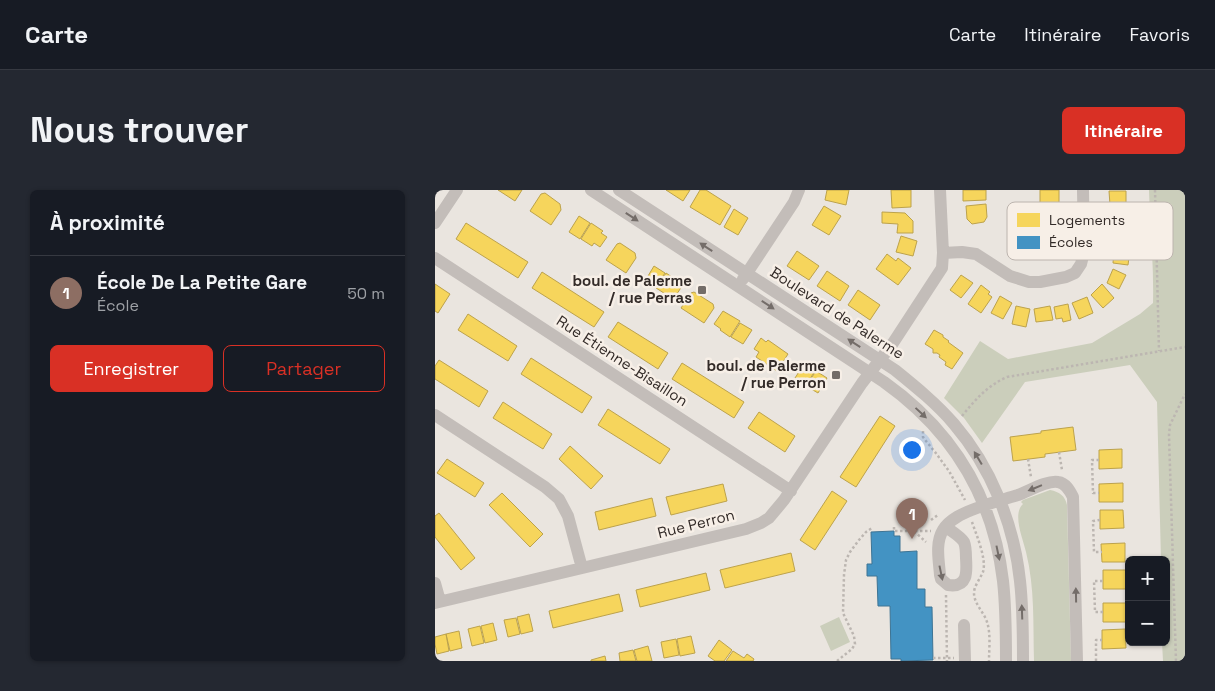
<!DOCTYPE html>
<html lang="fr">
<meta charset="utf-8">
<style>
body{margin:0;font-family:"Space Grotesk",sans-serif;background:#242831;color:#f1f3f6}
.controls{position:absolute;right:15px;bottom:15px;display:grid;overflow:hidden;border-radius:8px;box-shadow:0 1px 4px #0004}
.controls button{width:45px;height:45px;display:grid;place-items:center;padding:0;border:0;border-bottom:1px solid #363941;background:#171b24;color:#f1f3f6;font:25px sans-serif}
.you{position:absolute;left:476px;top:259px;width:18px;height:18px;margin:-12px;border:4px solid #fff;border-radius:50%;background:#1a73e8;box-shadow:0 0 0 8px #1a73e833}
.badge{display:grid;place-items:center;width:32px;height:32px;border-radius:50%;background:#d93025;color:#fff;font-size:16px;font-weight:700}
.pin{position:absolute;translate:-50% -41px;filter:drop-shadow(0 1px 2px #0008)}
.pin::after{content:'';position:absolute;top:26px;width:18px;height:15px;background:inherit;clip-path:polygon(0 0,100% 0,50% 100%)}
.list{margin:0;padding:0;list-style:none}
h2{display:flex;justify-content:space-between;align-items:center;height:65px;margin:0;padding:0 20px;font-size:21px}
h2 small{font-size:16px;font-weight:400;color:#9ea1a6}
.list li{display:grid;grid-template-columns:32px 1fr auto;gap:15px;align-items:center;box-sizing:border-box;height:75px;padding:0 20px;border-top:1px solid #363941}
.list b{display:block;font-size:19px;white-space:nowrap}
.list p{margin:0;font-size:16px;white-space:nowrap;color:#9ea1a6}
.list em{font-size:16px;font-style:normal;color:#9ea1a6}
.actions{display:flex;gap:10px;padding:15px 20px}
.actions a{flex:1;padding:11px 0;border:1px solid #d93025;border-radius:8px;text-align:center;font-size:18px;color:#d93025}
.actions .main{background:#d93025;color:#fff}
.map{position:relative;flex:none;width:750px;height:471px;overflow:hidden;border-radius:8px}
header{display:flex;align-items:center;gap:30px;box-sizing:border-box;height:70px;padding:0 25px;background:#171b24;border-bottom:1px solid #363941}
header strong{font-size:24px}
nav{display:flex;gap:28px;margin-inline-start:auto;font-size:18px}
.intro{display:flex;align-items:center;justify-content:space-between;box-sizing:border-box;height:120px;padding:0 30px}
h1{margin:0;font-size:35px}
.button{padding:12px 22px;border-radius:8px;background:#d93025;color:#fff;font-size:18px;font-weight:700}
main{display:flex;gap:30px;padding:0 30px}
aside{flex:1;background:#171b24;border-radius:8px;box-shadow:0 1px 4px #0004}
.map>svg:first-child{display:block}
.green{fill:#cbcebb}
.homes{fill:#f6d55c;stroke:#bca24c}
.schools{fill:#4393c3;stroke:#3e7494}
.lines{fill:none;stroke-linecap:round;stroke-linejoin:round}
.path{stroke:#bcb6b1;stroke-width:2.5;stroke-dasharray:2.5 2.5;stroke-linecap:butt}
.minor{stroke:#c3bdb9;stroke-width:12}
.oneway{fill:#746d69}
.poi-dot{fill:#736c68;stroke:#f7efe7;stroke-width:2}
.labels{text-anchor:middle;stroke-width:5;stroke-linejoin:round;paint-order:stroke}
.poi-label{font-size:15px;font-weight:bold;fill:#332b28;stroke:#f7efe7;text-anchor:end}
.street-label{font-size:15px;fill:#332b28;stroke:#f7efe7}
.key{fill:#f7efe7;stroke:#bcb4ae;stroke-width:1}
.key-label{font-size:14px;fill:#332b28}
</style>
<header>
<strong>Carte</strong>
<nav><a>Carte</a><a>Itinéraire</a><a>Favoris</a></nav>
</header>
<div class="intro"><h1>Nous trouver</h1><a class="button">Itinéraire</a></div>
<main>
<aside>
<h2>À proximité<small></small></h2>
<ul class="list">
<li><span class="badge" style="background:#8d6e63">1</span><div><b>École De La Petite Gare</b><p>École</p></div><em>50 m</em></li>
</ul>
<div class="actions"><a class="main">Enregistrer</a><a>Partager</a></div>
</aside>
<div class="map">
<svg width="750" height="471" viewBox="0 0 750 471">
<rect width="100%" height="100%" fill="#eae5df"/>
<path class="green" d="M714 0H750V471H728L727 452H731V370H726L722 212 695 175 590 192 547 253 529 228 509 208 545 151 573 169 657 153 705 124 718 113C719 76 715 38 714 0Z
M615 300C625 302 630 306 632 315L636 471H599C598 435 600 398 591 362 588 349 577 324 588 314L586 312 588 310Z
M404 427 415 452 396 461 385 436Z"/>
<path class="homes" d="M63 0H87L80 11Z
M231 0H255L248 11Z
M265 0H271L296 16 285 35 255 17Z
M392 0H414L411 15 390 10Z
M456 0H476V17L457 18Z
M528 0H551V10L528 11Z
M605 0H624V16H605Z
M674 1H691V15H675Z
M110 3 125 14 126 20 116 35 95 21 106 4Z
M551 14 552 27 549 32 537 34 532 29 531 16Z
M389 16 406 26 394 45 377 35Z
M299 19 313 28 303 45 289 37Z
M447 22 470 23 478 31V43H462L463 34 447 33Z
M144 26 155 33 145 49 134 42Z
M31 33 93 72 83 88 21 49Z
M156 33 168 41 166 43 172 47 165 57 159 53 157 56 146 49Z
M466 46 482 51 478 66 461 62Z
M185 53 200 63 201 68 191 83 171 70 182 54Z
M679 59 695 60 693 75 678 73Z
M362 61 384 76 374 90 352 76Z
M452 64 461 71 463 68 476 78 463 95 441 79Z
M219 76 230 83 220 98 210 91Z
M678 79 691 85 684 99 672 93Z
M392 81 414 96 405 111 382 96Z
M107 82 169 122 159 137 97 98Z
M231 83 243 91 241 93 247 96 240 107 234 103 232 105 221 98Z
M526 85 538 93 526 108 515 100Z
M0 94 15 104 3 123 0 121Z
M667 94 679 108 668 118 656 105Z
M546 95 555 102 553 104 557 107 546 123 533 114Z
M423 100 445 115 435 130 413 115Z
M259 102 278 114 279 118 269 133 246 118 256 103Z
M565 106 577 113 568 129 556 123Z
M652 107 658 123 644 129 637 113Z
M633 114 636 130 628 132 627 128 621 129 619 117Z
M581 116 595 119 591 137 577 134Z
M615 116 618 130 601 132 599 119Z
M288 121 305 131 295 147 285 140 286 139 279 134Z
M33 124 82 156 73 171 23 140Z
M183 132 233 163 223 179 173 147Z
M305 133 317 140 308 154 296 147Z
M499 140 508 145V147L514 151 513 152 528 163 517 179 510 175 511 172 504 167 505 165 502 163H498V159L490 154Z
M326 148 331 152 333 150 353 164 342 181 321 167 324 162 319 159Z
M96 168 157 207 147 223 86 184Z
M4 170 53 201 44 217 0 189V176Z
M247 173 309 212 299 228 237 189Z
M369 174 380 181 371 195 360 188Z
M381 181 392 188 383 203 371 196Z
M68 212 117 244 108 259 58 228Z
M173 219 235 259 225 274 163 235Z
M324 222 360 246 350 262 313 238Z
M445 226 460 236 421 297 405 287Z
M638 237 641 260 610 264V267L578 271 575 247 606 243V241Z
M135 256 168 286 156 299 124 269Z
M687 259V278L664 279V260Z
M12 269 49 293 40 307 2 283Z
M688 293V312H664V294Z
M288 294 292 311 236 325 231 307Z
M397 301 412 311 380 360 365 350Z
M67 303 108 344 95 357 54 315Z
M217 308 221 326 164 340 160 322Z
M665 320H688L689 338 665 339Z
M4 323 40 368 26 380 0 347V326Z
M690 353V372H667L666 354Z
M356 363 360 381 290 398 285 380Z
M668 380H691V399H668Z
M271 383 275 400 205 417 201 400Z
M184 404 188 421 118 438 114 421Z
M668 413H691V432H668Z
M94 424 98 441 86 444 82 427Z
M81 428 85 444 73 447 69 430Z
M58 433 62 450 50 453 46 436Z
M45 436 49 453 37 456 33 439Z
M690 439 691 458 667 459V440Z
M24 441 27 458 15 461 11 444Z
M11 444 14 461 2 464 0 454V447Z
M256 446 260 463 245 466 242 449Z
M241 449 244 465 229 468 226 452Z
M284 450 297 460 289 471H280L273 466Z
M213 456 217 471H202L199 460Z
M198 460 201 471H185L184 463Z
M298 461 309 468 312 464 319 469 318 471H291Z
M170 466 171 471H156V470Z"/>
<path class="schools" d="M459 341V346H465V362L482 361V399H490V417H497L498 470 466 471V469H456L455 416H443L442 386H432V374H437L436 342Z"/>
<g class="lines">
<path class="path" d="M720 0 724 161
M527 226C540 210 552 196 572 187L750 157
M488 241V247L491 251 500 262 514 281 530 310
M624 262 627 280
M593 269 596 287
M664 270H657L658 303H664
M496 330 503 325
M665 330 658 331 659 362H667
M537 332C541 344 552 369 548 382 545 389 539 396 539 403 539 414 549 422 552 432 556 444 554 459 554 471
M480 336V342L491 352
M459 337V341H496
M511 405 512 471
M668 422H660L659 391H668
M498 468H519
M402 471 417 459 420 454 419 446 408 423 409 385 411 370 415 362 424 350 431 342 437 338
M661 471V450H667
M741 471 734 245 735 235 750 204"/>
<path class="minor" d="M156 0 449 192C518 241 558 306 568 391 571 418 571 444 571 471
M184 0 460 180C481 197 502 214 519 234 556 277 579 334 585 391 588 417 588 444 588 471
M0 33 22 0
M508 63 527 62 541 64 575 86 594 92H605L631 87 640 83 646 74 649 62 648 0
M0 68 356 301
M308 89 359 12 364 0
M0 225 110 297 124 309 133 326 147 378
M511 337C516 341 525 346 529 352 531 357 531 363 531 368 532 382 533 398 513 395L506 389 505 385C504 371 500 353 508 340 511 335 517 330 522 327 538 317 564 311 583 305 594 301 612 290 623 292 631 293 635 301 638 307L642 471
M0 393 5 411
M0 413 311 339 326 333 334 328 349 310 427 193 458 153 505 81 507 78 508 63 505 0
M529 435 530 471"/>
</g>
<defs><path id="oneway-solid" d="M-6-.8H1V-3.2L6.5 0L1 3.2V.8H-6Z" transform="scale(1.25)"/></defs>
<g class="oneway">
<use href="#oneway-solid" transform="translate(197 27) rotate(33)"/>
<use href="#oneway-solid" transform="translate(271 57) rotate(-147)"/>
<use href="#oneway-solid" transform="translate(333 115) rotate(33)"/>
<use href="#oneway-solid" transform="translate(419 153) rotate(-147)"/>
<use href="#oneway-solid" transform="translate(486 223) rotate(43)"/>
<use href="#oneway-solid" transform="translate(543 268) rotate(-121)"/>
<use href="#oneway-solid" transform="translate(600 298) rotate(158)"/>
<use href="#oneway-solid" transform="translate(563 363) rotate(78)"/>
<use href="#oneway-solid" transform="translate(506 383) rotate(78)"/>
<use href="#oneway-solid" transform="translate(641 405) rotate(-91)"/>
<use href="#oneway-solid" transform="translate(587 422) rotate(-92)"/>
</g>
<g class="poi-dot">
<rect x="262" y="95" width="10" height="10" rx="2.5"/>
<rect x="396" y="180" width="10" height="10" rx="2.5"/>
</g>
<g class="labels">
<g class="poi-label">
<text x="257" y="96">boul. de Palerme<tspan x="257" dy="17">/ rue Perras</tspan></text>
<text x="391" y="181">boul. de Palerme<tspan x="391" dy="17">/ rue Perron</tspan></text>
</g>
<g class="street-label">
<text transform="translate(402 123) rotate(33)" y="5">Boulevard de Palerme</text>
<text transform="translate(187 171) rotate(33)" y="5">Rue Étienne-Bisaillon</text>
<text transform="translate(261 334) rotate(-14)" y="5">Rue Perron</text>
</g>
</g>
<rect x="572" y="12" width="166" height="58" rx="8" class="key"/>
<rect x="582" y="23" width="23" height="14" fill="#f6d55c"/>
<rect x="582" y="46" width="23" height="13" fill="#4393c3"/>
<g class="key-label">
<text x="614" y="35">Logements</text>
<text x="614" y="57">Écoles</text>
</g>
</svg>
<div class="controls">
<button>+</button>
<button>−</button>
</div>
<div class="you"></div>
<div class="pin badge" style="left:477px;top:349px;background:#8d6e63">1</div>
</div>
</main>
